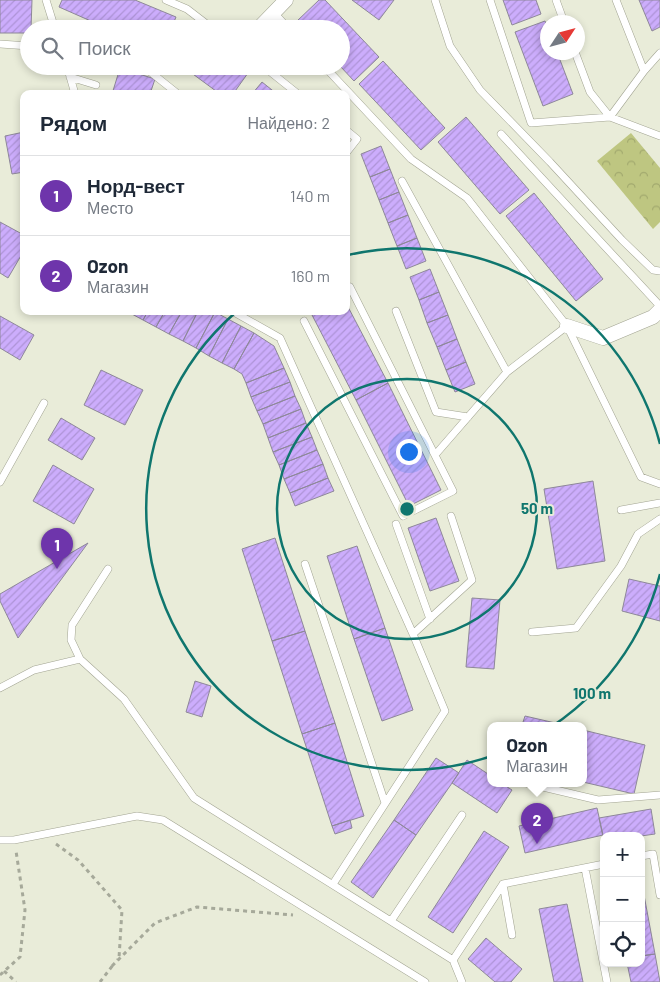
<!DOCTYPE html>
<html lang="ru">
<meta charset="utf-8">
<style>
body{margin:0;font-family:Barlow,sans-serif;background:#f6f6f7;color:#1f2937}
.controls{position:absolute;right:15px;bottom:15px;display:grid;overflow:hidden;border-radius:10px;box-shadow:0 2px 8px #0003}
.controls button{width:45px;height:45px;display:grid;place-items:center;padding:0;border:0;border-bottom:1px solid #e0e1e3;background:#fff;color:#1f2937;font:25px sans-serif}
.compass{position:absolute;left:540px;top:15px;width:45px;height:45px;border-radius:50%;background:#fff;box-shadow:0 2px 8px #0003;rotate:54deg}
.you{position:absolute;left:408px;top:451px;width:18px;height:18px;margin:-12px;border:4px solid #fff;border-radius:50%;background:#1a73e8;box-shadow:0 0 0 8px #1a73e833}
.badge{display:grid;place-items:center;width:32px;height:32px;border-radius:50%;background:#6e35ab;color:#fff;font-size:16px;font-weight:700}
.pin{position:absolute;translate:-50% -41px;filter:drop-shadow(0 1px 2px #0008)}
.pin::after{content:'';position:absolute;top:26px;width:18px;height:15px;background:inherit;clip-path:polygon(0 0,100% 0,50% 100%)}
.popup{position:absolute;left:487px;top:722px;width:100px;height:65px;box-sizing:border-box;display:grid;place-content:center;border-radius:10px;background:#fff;filter:drop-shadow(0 1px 4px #0005);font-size:16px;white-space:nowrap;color:#747a83}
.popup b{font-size:19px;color:#1f2937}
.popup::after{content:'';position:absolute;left:50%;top:100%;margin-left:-10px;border:10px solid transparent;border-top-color:#fff}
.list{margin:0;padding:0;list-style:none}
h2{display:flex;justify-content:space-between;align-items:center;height:65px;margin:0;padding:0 20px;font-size:21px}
h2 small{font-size:16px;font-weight:400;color:#747a83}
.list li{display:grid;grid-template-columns:32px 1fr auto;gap:15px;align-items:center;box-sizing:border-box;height:80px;padding:0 20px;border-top:1px solid #e0e1e3}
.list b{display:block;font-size:19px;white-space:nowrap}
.list p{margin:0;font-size:16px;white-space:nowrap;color:#747a83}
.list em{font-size:16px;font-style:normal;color:#747a83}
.icon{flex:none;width:28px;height:28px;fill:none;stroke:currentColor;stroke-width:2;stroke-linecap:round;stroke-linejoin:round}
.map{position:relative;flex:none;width:660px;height:982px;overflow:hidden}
.search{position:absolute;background:#fff;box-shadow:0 2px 8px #0003;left:20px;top:20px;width:330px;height:55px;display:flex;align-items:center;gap:12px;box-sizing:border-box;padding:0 18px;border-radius:28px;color:#747a83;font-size:19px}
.panel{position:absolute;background:#fff;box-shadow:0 2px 8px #0003;left:20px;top:90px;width:330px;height:225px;border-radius:10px}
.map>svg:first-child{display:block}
.park{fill:url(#park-crowns)}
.building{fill:url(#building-hatch);stroke:#8e8899}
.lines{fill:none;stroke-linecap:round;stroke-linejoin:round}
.lane-casing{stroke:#a2a492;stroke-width:8}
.street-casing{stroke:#a2a492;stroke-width:15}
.path{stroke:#a6a99a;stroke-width:3;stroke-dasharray:4 4;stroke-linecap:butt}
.lane{stroke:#fff;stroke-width:7}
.street{stroke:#fff;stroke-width:14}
.ring{fill:none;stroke:#0f766e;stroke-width:2.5}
.centre{fill:#0f766e;stroke:#e9ecd9;stroke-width:2.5}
.ring-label{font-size:15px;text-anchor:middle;font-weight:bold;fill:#0f766e;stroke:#e9ecd9;stroke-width:4;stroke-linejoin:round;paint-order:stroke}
</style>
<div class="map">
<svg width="660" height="982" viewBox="0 0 660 982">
<defs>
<pattern id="park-crowns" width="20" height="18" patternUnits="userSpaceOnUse" patternTransform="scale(1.25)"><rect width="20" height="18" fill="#bec681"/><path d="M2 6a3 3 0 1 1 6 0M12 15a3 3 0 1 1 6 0" fill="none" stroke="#a2a96e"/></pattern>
<pattern id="building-hatch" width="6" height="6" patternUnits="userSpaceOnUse" patternTransform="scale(1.25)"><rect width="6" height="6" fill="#ccadfc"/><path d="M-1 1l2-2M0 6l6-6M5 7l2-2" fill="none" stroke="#ae94d7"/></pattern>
</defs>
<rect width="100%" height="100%" fill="#e9ecd9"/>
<path class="park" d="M631 133 660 168V222L653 229 597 161Z"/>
<path class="building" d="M0 0H32L31 29H29V33H0Z
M62 0H135L176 17 171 29H109L59 7Z
M319 0H325L379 57 354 81 340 66 341 29H305L297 21Z
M352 0H394L379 20Z
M503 0H536L541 14 512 25Z
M639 0H660V27L652 31Z
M545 21 548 29V52H557L573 94 543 106 515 32Z
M383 61 445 128 421 150 359 84Z
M182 66H239L248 73 233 94H220Z
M120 68 155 79 150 94H112Z
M262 82 277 94H252Z
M466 117 529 190 500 214 438 142Z
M24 132V172L12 174 5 136Z
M381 146 390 169 370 177 361 154Z
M390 169 399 192 379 200 370 177Z
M399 192 408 215 388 223 379 200Z
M534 193 603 279 576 301 506 216Z
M408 215 417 238 397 246 388 223Z
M0 222 22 234 24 232V255L22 254 8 278 0 273Z
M417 238 426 261 406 269 397 246Z
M430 269 439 292 419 300 410 277Z
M439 292 448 315 427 323 419 300Z
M346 303 388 383 356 400 312 315 320 311H346Z
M131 311H148L143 320 130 313Z
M148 311H165L156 327 143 320Z
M165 311H182L169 334 156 327Z
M182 311H198L183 341 169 334Z
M198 311 215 312 196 348 183 341Z
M215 312 228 319 209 356 196 348Z
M448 315 457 339 437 347 427 323Z
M0 316 34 335 20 360 0 348Z
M228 319 241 326 222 363 209 356Z
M241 326 254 333 234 369 222 363Z
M254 333 274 346 284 368 246 383 242 374 234 369Z
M457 339 466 362 446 370 437 347Z
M466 362 475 384 455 392 446 370Z
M284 368 290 382 251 397 246 383Z
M101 370 143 390 125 425 84 405Z
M290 382 295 396 257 411 251 397Z
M388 383 441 490 409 506 356 400Z
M295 396 301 409 263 424 257 411Z
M301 409 306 423 268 438 263 424Z
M61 418 95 438 82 460 48 440Z
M306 423 312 437 273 452 268 438Z
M312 437 317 450 279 465 273 452Z
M317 450 323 464 284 479 279 465Z
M323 464 328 478 290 493 284 479Z
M53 465 94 489 74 524 33 501Z
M328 478 334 491 295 506 290 493Z
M593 481 605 561 557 569 544 489Z
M436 518 459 581 430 591 408 528Z
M275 538 305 631 272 641 242 549Z
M88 543 18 638 0 601V594Z
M357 546 385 628 354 639 327 556Z
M629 579 660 586V621L622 611Z
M472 598 500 600 494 669 466 667Z
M385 628 413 710 382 721 354 639Z
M305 631 335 723 302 734 272 641Z
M195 681 211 686 202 717 186 712Z
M525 716 564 725H522Z
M335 723 364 816 332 826 302 734Z
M583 730 645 745 634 794 583 782Z
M436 758 459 773 416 835 394 820Z
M467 760 491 776V783H501L512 790 497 813 452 783Z
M597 808 603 835 525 853 519 826Z
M651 809 655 834 641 836H604V842L599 818Z
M350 820 352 828 335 834 332 826Z
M394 820 416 835 373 898 351 882Z
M484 831 509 847 453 933 428 917Z
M641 879 655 954 641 956Z
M567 904 583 982H554L539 909Z
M486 938 522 969 511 982H495L468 959Z
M655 954 660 982H631L627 963H641V956Z"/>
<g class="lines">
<defs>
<path id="lane" d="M46 0 55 29
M166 0 187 9 213 29
M435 0 450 46 480 90 550 162 622 240 653 270 660 271
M490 0 531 123 610 117 660 136
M556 0 564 22
M274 13 289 29
M0 44 29 46
M575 52 590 92 610 117 644 71 616 0
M67 66 75 94
M143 66 178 94
M263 66 298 94
M324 66 411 159 467 198 567 326 641 477 660 484
M644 71 660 53
M70 77 96 85
M346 130 357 139 346 153
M501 134 660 306
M402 181 507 372
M232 311 280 338 413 634 445 711 333 884
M396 311 436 412 468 417
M304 321 403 516 453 491 350 287 346 289
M435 455 507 372 567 326
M0 482 44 403
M621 510 660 503
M396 524 430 619
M305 564 385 803
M108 569 72 625 71 640 80 659 124 699 194 798 453 960 462 982
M532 632 576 628 621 566 638 534 660 519
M413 634 472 580 451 516
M0 688 34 670 80 659
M526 783 598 800 660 795
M0 840H14L137 816 163 820 425 982
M641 856 653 854 660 895
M585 868 607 982
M503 884 512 935
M391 921 462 815
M453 960 503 884 604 864"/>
<path id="street" d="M258 29 286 0
M567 326 603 338 653 317 660 310"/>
</defs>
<use href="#lane" class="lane-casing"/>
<use href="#street" class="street-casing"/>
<path class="path" d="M56 844 78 860 122 910 119 958 117 960
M112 966 155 923 197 907 293 915
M4 971 16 982
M0 975 20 957 25 910 16 851
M100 982 113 965"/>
<use href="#lane" class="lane"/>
<use href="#street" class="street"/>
</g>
<g class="ring">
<circle cx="407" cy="509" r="130"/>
<path d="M660 574A261 261 0 1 1 236 312M348 255A261 261 0 0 1 660 444"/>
</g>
<circle cx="407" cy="509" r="8" class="centre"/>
<g class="ring-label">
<text x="537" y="514">50 m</text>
<text x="592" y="699">100 m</text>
</g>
</svg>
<div class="controls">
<button>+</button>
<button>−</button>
<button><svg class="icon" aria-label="locate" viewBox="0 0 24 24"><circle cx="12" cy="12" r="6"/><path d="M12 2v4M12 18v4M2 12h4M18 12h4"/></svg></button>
</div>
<svg class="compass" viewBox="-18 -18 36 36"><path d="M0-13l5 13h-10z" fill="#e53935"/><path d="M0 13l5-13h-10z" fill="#747a83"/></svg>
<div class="you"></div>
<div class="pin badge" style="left:57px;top:569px">1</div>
<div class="pin badge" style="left:537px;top:844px">2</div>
<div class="popup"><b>Ozon</b>Магазин</div>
<div class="search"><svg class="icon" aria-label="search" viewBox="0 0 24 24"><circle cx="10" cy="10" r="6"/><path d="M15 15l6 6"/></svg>Поиск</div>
<section class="panel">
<h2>Рядом<small>Найдено: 2</small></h2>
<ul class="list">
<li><span class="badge">1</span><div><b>Норд-вест</b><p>Место</p></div><em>140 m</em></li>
<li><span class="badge">2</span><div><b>Ozon</b><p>Магазин</p></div><em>160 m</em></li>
</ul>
</section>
</div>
